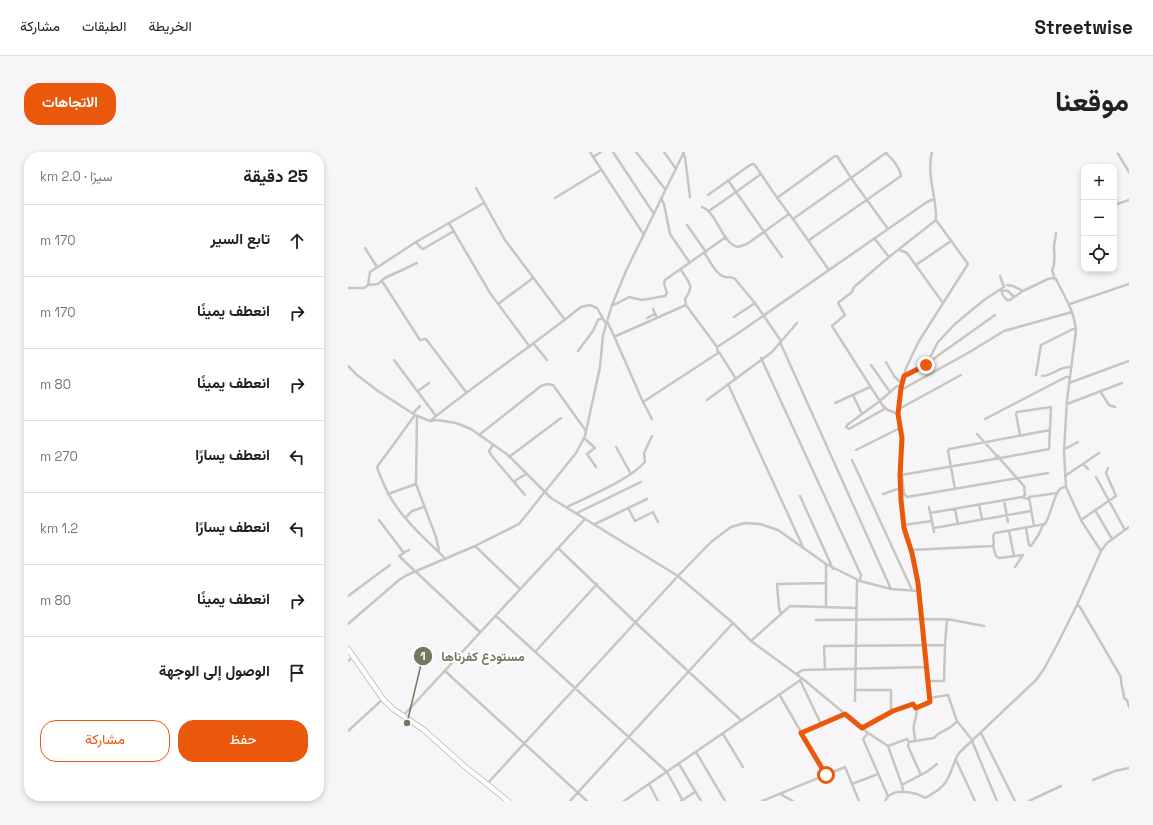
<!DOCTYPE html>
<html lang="ar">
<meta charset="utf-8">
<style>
body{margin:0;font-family:"Space Grotesk",Vazirmatn,sans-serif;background:#f6f6f6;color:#202124;direction:rtl}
.controls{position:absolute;right:12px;top:12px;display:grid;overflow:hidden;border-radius:8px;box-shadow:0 2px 6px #0003}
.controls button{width:36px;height:36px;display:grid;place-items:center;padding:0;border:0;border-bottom:1px solid #e0e0e0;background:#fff;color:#202124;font:20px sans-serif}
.stop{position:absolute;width:12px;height:12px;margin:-9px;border:3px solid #ea580c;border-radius:50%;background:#fff}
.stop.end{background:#ea580c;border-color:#fff;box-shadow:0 1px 4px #0008}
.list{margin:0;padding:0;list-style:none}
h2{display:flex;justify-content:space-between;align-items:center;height:52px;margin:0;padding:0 16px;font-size:17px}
h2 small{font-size:13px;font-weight:400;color:#757577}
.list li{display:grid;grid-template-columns:26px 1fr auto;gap:12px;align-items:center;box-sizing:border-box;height:72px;padding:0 16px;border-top:1px solid #e0e0e0}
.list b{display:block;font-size:15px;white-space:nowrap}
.list em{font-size:13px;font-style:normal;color:#757577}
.actions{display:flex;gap:8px;padding:12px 16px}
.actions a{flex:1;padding:9px 0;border:1px solid #ea580c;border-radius:16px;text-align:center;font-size:14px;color:#ea580c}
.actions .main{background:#ea580c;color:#fff}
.icon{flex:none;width:22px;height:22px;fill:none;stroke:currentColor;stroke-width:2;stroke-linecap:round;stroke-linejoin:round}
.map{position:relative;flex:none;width:781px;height:649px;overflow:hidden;direction:ltr;border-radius:16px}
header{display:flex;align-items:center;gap:24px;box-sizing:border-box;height:56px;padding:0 20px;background:#fff;border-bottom:1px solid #e0e0e0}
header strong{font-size:19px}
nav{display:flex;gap:22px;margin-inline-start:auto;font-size:14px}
.intro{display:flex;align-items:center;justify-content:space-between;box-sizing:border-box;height:96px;padding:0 24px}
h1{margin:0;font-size:28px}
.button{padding:10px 18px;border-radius:16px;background:#ea580c;color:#fff;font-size:14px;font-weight:700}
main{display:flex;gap:24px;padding:0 24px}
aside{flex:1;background:#fff;border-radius:16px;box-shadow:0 2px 6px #0003}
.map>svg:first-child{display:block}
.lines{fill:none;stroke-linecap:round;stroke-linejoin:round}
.highway-casing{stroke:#b7b9b1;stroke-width:6}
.minor{stroke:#c6c7bf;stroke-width:2.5}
.highway{stroke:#fff;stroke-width:4.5}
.route{stroke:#ea580c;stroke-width:5}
.leader{fill:none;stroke:#747860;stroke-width:1.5}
.callout-dot{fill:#747860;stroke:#fff;stroke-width:1.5}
.mark-label{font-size:12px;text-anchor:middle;font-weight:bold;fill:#fff}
.callout-label{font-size:13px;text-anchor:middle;font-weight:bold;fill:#747860;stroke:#fff;stroke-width:4;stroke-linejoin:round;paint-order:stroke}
</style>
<header>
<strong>Streetwise</strong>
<nav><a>الخريطة</a><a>الطبقات</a><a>مشاركة</a></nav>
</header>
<div class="intro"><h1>موقعنا</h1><a class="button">الاتجاهات</a></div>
<main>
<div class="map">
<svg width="781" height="649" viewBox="0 0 781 649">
<rect width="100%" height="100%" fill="#f7f5f8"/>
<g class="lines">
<defs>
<path id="highway" d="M0 497 35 547 45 557 76 578 115 613 160 649"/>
</defs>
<use href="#highway" class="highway-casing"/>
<path class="minor" d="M242 0 296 83
M265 0 306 62
M288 0 317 37
M316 0 328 17
M584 0C578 23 589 45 588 68
M769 0 781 20
M335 1 337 5 342 45
M245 5 253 0
M413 22 388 40 434 105
M128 36 157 88 217 168
M360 43 402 13 405 12 407 13C419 31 431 50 445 67L503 26 489 4H487L429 46
M207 46 253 18
M313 46 316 52 322 82 342 111
M766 53 781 48
M354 55C369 60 374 92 390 95L399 92 441 62
M361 59 388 40 380 28
M445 67 481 118
M101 71 136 51
M339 73 358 100 357 102C362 109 368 123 377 125 382 126 383 124 387 127L407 151 433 189
M540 77 579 50 586 47
M526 86 541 105 506 135 504 140 491 150 490 151 497 163 484 174 535 254 540 258 550 262
M461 89 464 86 553 24C552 17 544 5 538 2
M68 90 101 71 142 141 182 195
M17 96 29 115
M552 98 559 101 595 151
M541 105 588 68 620 112 571 189 558 216 553 236 550 262 554 286 553 336 555 370 570 431 582 550 568 556
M568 113 603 89
M707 127 704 118C708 112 706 101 706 94 706 90 708 85 708 81
M34 129 72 188 78 187 118 240
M20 133 22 120 68 90 73 96 75 97 106 79
M659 133 665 134 675 139
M0 136H16L20 133 30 132 37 126 69 111
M654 136C653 140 655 145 659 148H662L675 139 700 127 704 126 708 127C716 144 727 160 728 179L719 248 716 299 718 335 734 370 753 399
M653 138 660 139 666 145
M150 152 185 126
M264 153 268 152 281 145 294 148 317 144 319 141 316 131 317 128 378 85
M721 154 722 152 781 132
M305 157 309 166
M386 165 407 151
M299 166 307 162
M260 171 266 184H268L338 153
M266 184 295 250 370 201 369 195 338 153 337 147C347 133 341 131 333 118
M432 190 543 437
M186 192 199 208
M369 195 389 182 540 77 503 26 539 0
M230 199 245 179 250 168 255 166
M371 200 388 227
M413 206 513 423 512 429
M46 208 88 264
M538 210 546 224 554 232
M581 210 647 163
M523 213 542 240
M0 214 9 223 30 239 67 263 82 269 90 268 108 271 123 277 160 303 203 346 330 424 385 471 403 489 455 527 520 581 540 594 554 633 555 640
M557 223 578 213 590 190 607 172 636 148 656 135 652 124
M688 223 693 193 725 177H728
M694 224C707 223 709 215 723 215
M721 231 781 209
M380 232 455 395
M553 238 620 201 656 179 724 160
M70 239 81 231
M752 239 761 253 767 255
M505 243 514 262
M359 248 424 200 449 171
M295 250 304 267
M487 251 522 235
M719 252 774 231
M538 256 501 277 498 275 499 273 532 249 549 234H553
M551 257 613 223
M65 261 72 254
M67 263 29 315C32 324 36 333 40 341 53 366 78 388 98 407
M69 264 68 332 88 385 91 399
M637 267 718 225H722
M83 268C132 229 184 194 233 155L242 153 249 156 258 172
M629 282 649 304
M131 283 193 234 200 232 205 233 238 279
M236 286 247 296 239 302 248 315
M145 293 141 299 143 303 177 343
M268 295 283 322
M717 297 730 290
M508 298 552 276
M161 305 213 266
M653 306 650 304 647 306 652 307 653 306 701 297 703 255 669 260 668 262 672 283
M652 307 676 334 677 343 674 345 680 347
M504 308 564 438
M735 312 740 317
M553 323 647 307
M554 323 556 342 559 345 700 321
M717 324 751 301
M748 325 777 378
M167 330 168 328 178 322
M607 337 600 299 601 297 702 278
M40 342 68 332
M535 342 553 336
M452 344 485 417
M656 348 660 370
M631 352 634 367
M219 355C241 344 281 328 297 310L296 301 304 284
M581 355 586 380
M280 356 287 369 305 360 310 370
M607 357 610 372
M747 358 764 387
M229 361 293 330
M582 361 674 345
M58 365 64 359 76 355
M31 368 56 401 51 404 132 480
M733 368 768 344 758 321 760 316
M247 372 299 347
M556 373 584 369
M686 374 681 345 709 341
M586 376 683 359
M678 376 681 393 683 394 691 382 695 373
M661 379 666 404
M127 394 172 437
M645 394 648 404 651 406 675 403 667 415
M210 396 288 471 394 569
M563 398 644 394 646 392 645 384 647 381 697 372C703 363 706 342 712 337 714 335 715 335 718 335
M55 401 61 398
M478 412V455
M0 444 42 413
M729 453 732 455 773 525C772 530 776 540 776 546L779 548 781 555
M433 462 431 456 429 432 478 431
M148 464 319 620 335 649
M468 468 599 467 636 474
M0 472 51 428 59 423 127 394 171 372 228 301 237 284 252 215 255 183 264 153 278 119 336 0
M403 489 442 454 508 456
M187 500 249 432
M0 509 5 505
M477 517 476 494 597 493
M97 519 239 649
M448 522 455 518 578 515
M452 528 473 572
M580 529H596L597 493 599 467
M507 538H543V560
M431 542 478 623
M582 546 600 543 609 569 625 589
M507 549 509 428
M55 564 237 367
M514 576 545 559 565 552C572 559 567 565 566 573 565 578 567 584 567 589L561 590 560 594 573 623
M0 579 35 547
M453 581 497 562
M520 581 515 587 540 644
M633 581 667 649
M375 582 395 615
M567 589 586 586C591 578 602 579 609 569
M624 589 649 649
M540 594 559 587 561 590
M348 600 377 649
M608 608 627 649
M331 612 353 649
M745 628 767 619 781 616
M139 632 330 424 363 390 383 375 397 371 412 372 430 378 478 412 512 429 543 437 570 439
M301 632 310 649
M504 632 530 622
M554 633 580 619 589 612
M432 642 445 649
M222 649 385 471
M276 649 454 527
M333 649 347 640
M414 649 497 615 511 649
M537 649C539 645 542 642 546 641 555 638 570 641 577 646 594 637 599 632 605 614 607 609 608 604 612 600L688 528 696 517 710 491 729 453 753 399 759 391 781 375
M681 649 713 634"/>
<use href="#highway" class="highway"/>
</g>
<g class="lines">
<path class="route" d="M478 623 453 581 497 562 514 576 545 559 565 552 568 556 582 550 570 431 564 401 556 376 553 348 552 323 554 286 550 262 553 236 556 224 578 213"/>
</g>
<path class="leader" d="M59 571L75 504"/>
<g class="callout-dot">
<circle cx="59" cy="571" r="4"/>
<circle cx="75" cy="504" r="10"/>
</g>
<g class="mark-label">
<text x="75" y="508">1</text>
</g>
<g class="callout-label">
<text x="135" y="509">مستودع كفرناها</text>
</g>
</svg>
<div class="controls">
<button>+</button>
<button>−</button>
<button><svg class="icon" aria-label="locate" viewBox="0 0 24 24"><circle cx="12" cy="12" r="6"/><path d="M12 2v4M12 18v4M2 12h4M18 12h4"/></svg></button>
</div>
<div class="stop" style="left:478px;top:623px"></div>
<div class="stop end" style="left:578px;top:213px"></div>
</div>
<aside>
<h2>25 دقيقة<small>سيرًا · 2.0 km</small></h2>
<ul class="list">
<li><svg class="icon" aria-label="ahead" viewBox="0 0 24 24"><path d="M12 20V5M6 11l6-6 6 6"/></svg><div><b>تابع السير</b></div><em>170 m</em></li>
<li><svg class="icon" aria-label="right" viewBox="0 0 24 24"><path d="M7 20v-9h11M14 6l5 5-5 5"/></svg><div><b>انعطف يمينًا</b></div><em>170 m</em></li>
<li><svg class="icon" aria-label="right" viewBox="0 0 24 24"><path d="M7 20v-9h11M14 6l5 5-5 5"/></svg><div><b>انعطف يمينًا</b></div><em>80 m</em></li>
<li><svg class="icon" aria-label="left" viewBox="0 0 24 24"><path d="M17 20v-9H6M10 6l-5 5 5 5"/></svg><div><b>انعطف يسارًا</b></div><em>270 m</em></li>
<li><svg class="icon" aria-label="left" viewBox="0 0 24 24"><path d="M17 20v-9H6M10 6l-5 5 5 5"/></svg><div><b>انعطف يسارًا</b></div><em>1.2 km</em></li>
<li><svg class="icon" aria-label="right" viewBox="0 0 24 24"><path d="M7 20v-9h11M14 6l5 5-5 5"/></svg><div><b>انعطف يمينًا</b></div><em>80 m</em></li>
<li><svg class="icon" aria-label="arrive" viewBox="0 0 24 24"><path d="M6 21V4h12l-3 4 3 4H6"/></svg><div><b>الوصول إلى الوجهة</b></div></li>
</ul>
<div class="actions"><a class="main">حفظ</a><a>مشاركة</a></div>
</aside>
</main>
